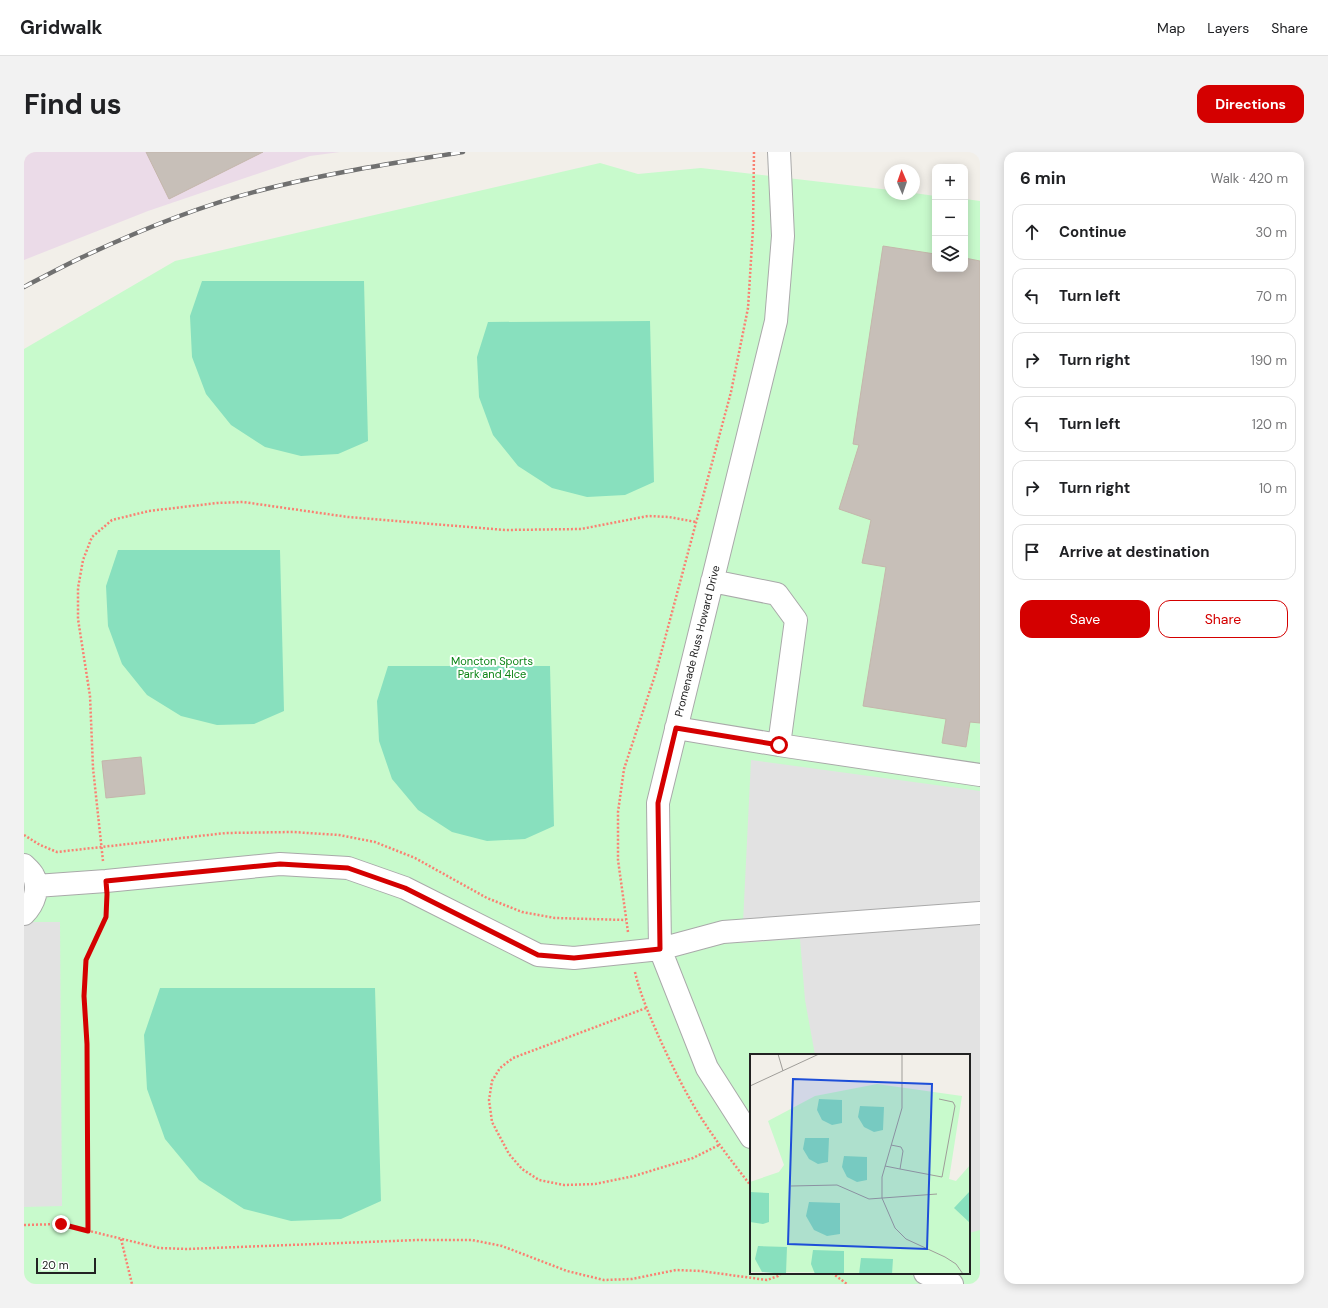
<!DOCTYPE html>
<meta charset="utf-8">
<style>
body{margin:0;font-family:"DM Sans",sans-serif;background:#f2f2f2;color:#202124}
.controls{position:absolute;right:12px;top:12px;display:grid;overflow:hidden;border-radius:8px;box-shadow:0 2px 10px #0003}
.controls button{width:36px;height:36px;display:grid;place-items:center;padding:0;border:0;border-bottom:1px solid #e0e0e0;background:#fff;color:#202124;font:20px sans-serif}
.compass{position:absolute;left:860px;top:12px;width:36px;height:36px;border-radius:50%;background:#fff;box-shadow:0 2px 10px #0003;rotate:358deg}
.scale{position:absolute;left:12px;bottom:10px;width:60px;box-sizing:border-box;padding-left:4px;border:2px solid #222;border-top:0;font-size:11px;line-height:14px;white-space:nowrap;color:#222;-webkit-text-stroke:3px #fff;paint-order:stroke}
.stop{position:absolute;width:12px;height:12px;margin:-9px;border:3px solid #d40000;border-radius:50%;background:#fff}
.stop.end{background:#d40000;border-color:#fff;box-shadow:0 1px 4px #0008}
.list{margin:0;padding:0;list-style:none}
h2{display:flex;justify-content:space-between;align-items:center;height:52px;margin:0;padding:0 16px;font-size:17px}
h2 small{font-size:13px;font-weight:400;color:#757577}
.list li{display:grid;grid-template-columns:26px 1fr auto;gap:12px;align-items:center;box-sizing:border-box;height:56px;margin:0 8px 8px;padding:0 8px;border:1px solid #e0e0e0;border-radius:12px}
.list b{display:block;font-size:15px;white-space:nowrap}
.list em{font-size:13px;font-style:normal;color:#757577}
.actions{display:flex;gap:8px;padding:12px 16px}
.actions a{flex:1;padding:9px 0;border:1px solid #d40000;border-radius:12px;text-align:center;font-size:14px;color:#d40000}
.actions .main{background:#d40000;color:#fff}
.icon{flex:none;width:22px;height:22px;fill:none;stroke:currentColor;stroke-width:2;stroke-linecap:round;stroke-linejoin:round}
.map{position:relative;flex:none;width:956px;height:1132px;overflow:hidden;border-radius:12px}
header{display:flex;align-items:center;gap:24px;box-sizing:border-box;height:56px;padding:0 20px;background:#fff;border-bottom:1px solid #e0e0e0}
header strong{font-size:19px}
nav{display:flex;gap:22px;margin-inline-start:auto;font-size:14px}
.intro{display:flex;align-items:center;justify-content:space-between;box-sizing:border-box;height:96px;padding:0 24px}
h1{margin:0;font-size:28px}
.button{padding:10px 18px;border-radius:12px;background:#d40000;color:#fff;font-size:14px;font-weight:700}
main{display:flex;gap:24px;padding:0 24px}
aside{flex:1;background:#fff;border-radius:12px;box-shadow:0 2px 10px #0003}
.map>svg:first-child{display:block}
.industrial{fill:#ebdbe8}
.park{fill:#c8facc;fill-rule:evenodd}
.pitch{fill:#88e0be}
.parking{fill:#e2e2e2}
.building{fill:#c7bfb8;stroke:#c4b6ab}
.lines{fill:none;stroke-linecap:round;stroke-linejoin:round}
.minor-casing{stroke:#a9a9a9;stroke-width:24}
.path{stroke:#fa8072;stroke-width:2.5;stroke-dasharray:2 2;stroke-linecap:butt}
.minor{stroke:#fff;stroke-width:22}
.rail-casing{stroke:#707070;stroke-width:4.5}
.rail{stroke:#fff;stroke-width:3;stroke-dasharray:9;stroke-linecap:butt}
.route{stroke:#d40000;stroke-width:5}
.labels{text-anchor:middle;stroke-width:4;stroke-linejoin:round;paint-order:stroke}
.street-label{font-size:11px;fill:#222;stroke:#fff}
.park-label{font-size:11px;fill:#0c8416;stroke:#fff}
.inset-road{fill:none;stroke:#9f9d99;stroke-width:1}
.view{fill:#1d4ed8;fill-opacity:0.15;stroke:#1d4ed8;stroke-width:2}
.inset-edge{fill:none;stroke:#222;stroke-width:2}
</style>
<header>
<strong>Gridwalk</strong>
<nav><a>Map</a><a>Layers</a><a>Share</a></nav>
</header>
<div class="intro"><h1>Find us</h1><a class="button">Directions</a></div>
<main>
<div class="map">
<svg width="956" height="1132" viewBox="0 0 956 1132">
<rect width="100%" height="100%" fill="#f2efe9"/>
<path class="industrial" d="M0 0H316L286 4 124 59 0 108Z"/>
<path class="park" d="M576 11 614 22 677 16 866 38V42L890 41 911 44V117H941V47L956 49V1132H0V197L151 109ZM727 903H945V1121H727Z"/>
<path class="pitch" d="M178 129H340L344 289 314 302 277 304 241 295 207 273 182 242 168 205 166 164Z
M626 169 630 330 601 343 563 345 528 336 494 314 469 283 455 245 453 205 464 170Z
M94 398H256L260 559 230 572 193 573 157 564 123 543 98 512 84 474 82 434Z
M364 514H526L530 674 501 687 463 689 428 680 394 658 368 627 355 589 353 549Z
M136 836H351L357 1049 317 1067 267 1069 220 1057 175 1028 141 987 123 937 120 883Z"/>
<path class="parking" d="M727 608 956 639V1078L945 1081V903H791L781 848 776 787 718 791Z
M0 770H36L38 1054 0 1055Z"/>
<path class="building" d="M122 0H239L145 47Z
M859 94 911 102V117H941V106L956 109V571L946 570 942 595 918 591 922 567 839 554 862 415 838 411 847 368 815 357 835 293 829 292Z
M117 605 121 642 82 646 78 609Z"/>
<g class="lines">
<defs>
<path id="minor" d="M652 576 755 593 772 468 753 442 688 429
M755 593 956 623
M0 713C3 716 7 719 9 723 16 736 10 752 0 762
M12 734 82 729 256 712 324 716 381 736 514 803 550 806 636 797 699 780 956 761
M727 985 683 916 636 797 634 651 752 169 759 84 755 0
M901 1121 928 1132"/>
</defs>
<use href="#minor" class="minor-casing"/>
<path class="path" d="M0 683 16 693 33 700 202 681 269 680 315 683 351 690 391 706 463 746 498 760 531 766 602 768
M79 709 69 616 66 544 54 467V436L59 408 68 385 88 368 125 359 193 351 219 350 324 365 481 378 557 377 624 364 645 365 672 370
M604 780 594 708V660L600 617 632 520 707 240 724 156 729 76 730 0
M611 820C616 842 625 862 634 883 644 905 655 928 667 949 684 979 706 1007 727 1034
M622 856 489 906 476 916 468 929 465 948 468 970 485 1002 498 1017 515 1028 540 1033 571 1032 610 1024 669 1006 695 993
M0 1073 37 1072 135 1096 163 1097 394 1088H448L478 1094 543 1119 580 1128 608 1127 652 1118 677 1119 743 1128 754 1124 758 1121
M64 1079 63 892 60 844 62 808 82 765 83 750
M97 1087 108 1132
M808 1121 823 1132"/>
<use href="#minor" class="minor"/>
<defs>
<path id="rail" d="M0 135C21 124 43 112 65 102 119 77 176 54 234 39 302 21 371 11 439 0"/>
</defs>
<use href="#rail" class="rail-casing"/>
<use href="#rail" class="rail"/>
</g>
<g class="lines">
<path class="route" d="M37 1072 64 1079 63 892 60 844 62 808 82 765 83 742 82 729 256 712 324 716 381 736 514 803 550 806 636 797 634 651 652 576 755 593"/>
</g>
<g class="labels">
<g class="street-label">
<text transform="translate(673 489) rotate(-76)" y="4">Promenade Russ Howard Drive</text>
</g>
<g class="park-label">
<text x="468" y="513">Moncton Sports<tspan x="468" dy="13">Park and 4Ice</tspan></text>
</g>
</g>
<g transform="translate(726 902)">
<rect width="220" height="220" fill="#f2efe9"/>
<path d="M127 30 212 42 199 125 206 127 220 111V220L0 218V128L29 118 34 111 18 67 65 42Z" fill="#c8facc"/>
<path d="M69 45 92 46V69L82 71 72 66 67 56ZM110 52 134 53 133 76 124 78 114 73 108 63ZM55 84H79L78 108 68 110 59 105 53 95ZM94 102 117 103V126L107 128 97 123 92 113ZM220 137V169L204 154ZM0 138 19 139V168L13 170 0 168ZM59 148 90 149V180L77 182 64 176 56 162ZM8 192 37 193 36 220 12 218 5 205ZM63 196 94 197V220H65L61 210ZM111 204 143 205 142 220H109Z" fill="#88e0be"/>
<path class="inset-road" d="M28 0 33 17M152 0V54L132 123V144L145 174 156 185 195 203 206 210 213 220M0 32 69 0M135 112 150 115 153 97 151 93 141 91M150 115 192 123 205 52 203 48 189 45M41 132 87 131 119 145 187 140"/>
<path class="view" d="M43 25 182 30 177 195 38 190Z"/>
<rect width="220" height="220" class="inset-edge"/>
</g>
</svg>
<div class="controls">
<button>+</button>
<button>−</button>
<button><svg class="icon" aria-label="layers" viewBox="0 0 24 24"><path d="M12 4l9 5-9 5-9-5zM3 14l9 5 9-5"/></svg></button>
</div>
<svg class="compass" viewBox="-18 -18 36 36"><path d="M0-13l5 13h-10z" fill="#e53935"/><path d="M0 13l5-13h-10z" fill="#757577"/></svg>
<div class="scale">20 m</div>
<div class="stop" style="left:755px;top:593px"></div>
<div class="stop end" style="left:37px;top:1072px"></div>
</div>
<aside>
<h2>6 min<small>Walk · 420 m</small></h2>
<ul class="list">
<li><svg class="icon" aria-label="ahead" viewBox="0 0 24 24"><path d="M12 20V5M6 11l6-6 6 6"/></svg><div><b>Continue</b></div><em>30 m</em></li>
<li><svg class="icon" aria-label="left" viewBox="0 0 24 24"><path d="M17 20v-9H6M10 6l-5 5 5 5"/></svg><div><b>Turn left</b></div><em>70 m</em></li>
<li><svg class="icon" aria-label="right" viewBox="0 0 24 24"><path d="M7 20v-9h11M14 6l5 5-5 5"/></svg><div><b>Turn right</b></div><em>190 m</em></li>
<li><svg class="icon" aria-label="left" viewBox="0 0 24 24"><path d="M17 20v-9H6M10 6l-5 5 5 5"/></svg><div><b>Turn left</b></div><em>120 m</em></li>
<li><svg class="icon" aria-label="right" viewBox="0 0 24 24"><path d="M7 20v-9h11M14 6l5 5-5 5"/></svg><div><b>Turn right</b></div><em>10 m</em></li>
<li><svg class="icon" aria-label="arrive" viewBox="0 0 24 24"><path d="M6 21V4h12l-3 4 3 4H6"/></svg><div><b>Arrive at destination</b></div></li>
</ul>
<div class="actions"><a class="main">Save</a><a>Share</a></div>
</aside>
</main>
